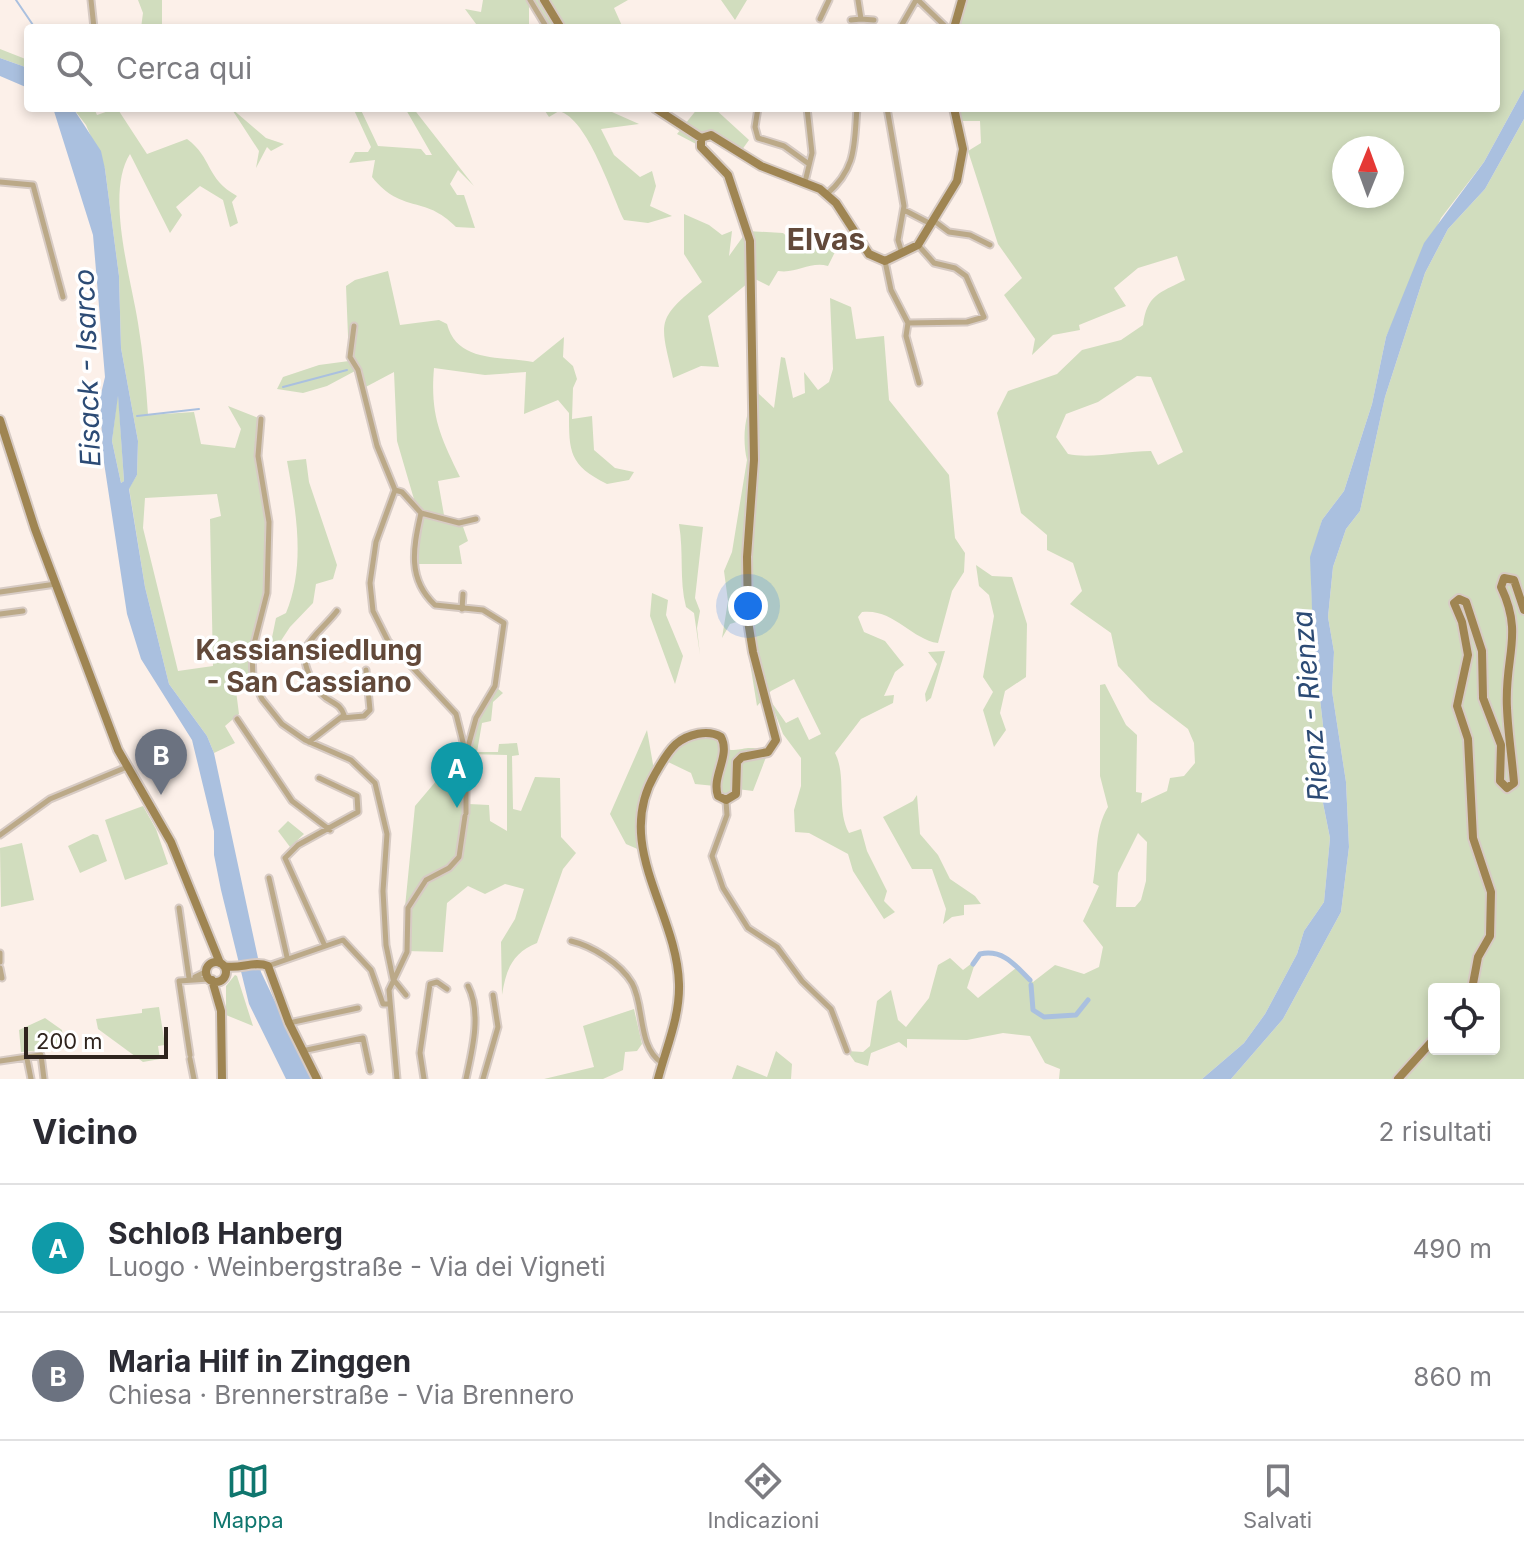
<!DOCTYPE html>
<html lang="it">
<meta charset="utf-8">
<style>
body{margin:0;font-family:Inter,sans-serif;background:#f2f2f3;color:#2b2b33}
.controls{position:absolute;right:24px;bottom:24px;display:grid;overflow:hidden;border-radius:8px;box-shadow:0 4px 12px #0003}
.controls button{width:72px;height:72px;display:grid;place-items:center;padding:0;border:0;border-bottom:2px solid #e1e1e2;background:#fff;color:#2b2b33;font:40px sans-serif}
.compass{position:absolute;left:1332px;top:136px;width:72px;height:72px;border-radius:50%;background:#fff;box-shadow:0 4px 12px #0003;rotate:1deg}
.scale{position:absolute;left:24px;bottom:20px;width:144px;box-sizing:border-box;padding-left:8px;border:4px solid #2f241e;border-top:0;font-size:22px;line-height:28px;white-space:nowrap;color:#2f241e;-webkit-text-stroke:6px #fff;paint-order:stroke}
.you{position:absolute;left:748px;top:606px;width:28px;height:28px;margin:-20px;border:6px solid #fff;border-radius:50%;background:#1a73e8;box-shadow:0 0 0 12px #1a73e833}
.badge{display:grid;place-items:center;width:52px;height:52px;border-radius:50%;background:#0f766e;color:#fff;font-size:26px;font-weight:700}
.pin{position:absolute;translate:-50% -66px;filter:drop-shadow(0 2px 4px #0008)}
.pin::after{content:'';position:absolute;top:42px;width:28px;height:24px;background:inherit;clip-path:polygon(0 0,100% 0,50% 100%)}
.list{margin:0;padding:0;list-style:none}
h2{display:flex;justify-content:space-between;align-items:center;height:104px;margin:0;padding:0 32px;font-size:34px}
h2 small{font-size:26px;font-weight:400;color:#7c7c81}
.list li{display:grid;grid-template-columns:52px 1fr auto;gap:24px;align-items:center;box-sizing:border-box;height:128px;padding:0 32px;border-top:2px solid #e1e1e2}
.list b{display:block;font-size:30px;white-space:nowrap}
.list p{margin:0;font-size:26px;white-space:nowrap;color:#7c7c81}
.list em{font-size:26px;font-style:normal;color:#7c7c81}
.icon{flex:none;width:44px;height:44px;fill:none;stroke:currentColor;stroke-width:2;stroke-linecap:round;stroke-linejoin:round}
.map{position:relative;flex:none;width:1524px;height:1079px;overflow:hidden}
.search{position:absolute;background:#fff;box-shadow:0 4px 12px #0003;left:24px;right:24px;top:24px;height:88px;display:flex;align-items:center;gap:20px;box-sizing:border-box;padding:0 28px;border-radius:8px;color:#7c7c81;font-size:30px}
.sheet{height:360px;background:#fff}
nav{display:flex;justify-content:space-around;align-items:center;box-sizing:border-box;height:112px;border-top:2px solid #e1e1e2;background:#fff;font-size:22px;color:#7c7c81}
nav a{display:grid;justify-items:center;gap:4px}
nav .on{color:#0f766e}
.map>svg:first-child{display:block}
.green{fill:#d1ddbe;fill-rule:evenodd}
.water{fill:#aac0df;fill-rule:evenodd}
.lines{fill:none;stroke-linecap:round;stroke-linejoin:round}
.stream{stroke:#aac0df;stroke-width:2}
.canal{stroke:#aac0df;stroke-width:5}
.street-casing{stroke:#d7cbc4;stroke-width:9}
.secondary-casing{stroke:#d7cbc4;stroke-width:12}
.street{stroke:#bba988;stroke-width:5}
.secondary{stroke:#9f8552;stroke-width:8}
.labels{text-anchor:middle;stroke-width:7;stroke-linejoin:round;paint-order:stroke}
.water-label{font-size:28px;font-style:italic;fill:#2c4b75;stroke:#fff}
.neighbourhood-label{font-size:28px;font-weight:bold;fill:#62493a;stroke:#fff}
.quarter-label{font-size:30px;font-weight:bold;fill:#62493a;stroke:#fff}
</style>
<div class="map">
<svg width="1524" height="1079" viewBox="0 0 1524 1079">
<rect width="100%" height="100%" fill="#fcf0e9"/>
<path class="green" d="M138 0H162V28H141L143 13Z
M483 0H628L614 8 623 28H544L529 4V28H479L465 9 481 12Z
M721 0H747L735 20Z
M964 0H1524V89L1484 162 1441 218 1386 337 1372 404 1344 491 1322 520 1317 538 1311 574 1313 636 1328 770 1323 803 1330 838 1324 902 1304 931 1297 954 1265 1014 1244 1043 1202 1079H1059L1060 1069 1045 1063 1030 1036 1003 1033 967 1040 907 1039V1048L899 1042 871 1053 868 1066 855 1062 847 1051 863 1052 870 1046 877 1001 891 990 898 1020 906 1027 929 998 938 965 950 958 963 970 976 960 967 988 978 998 1016 968 1033 982 1055 965 1084 974 1099 967 1103 947 1083 921 1099 886 1093 883C1098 855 1094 830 1108 807L1100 776V685L1105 684 1126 725 1137 735 1136 792 1142 793 1141 803 1167 791 1170 778 1184 776 1195 763 1194 743 1188 729 1150 700 1118 666 1111 633 1070 604 1082 591 1073 563 1047 550V535L1021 513 997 413 1008 391 1057 374 1082 350 1121 340 1143 325C1147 295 1159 293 1185 280L1177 256 1138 268 1114 288 1126 306 1079 325 1080 330 1053 335 1032 355 1035 339 1004 295 1022 278 998 244 968 151 981 143 980 121H960L961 108H1496V28H958ZM1344 148H1392V196H1344ZM1137 376 1151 377 1183 452 1158 465 1151 451C1125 451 1090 459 1068 454L1056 437 1066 414 1098 402ZM1138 833 1147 842 1146 881 1141 900 1135 907H1116L1118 873Z
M0 49 28 60V68L0 58Z
M73 108H94L97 115 117 108 147 154 187 139C213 158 205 178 237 196L232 202 238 223 230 227 223 200 200 186 176 207 182 215 170 233 130 154C105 193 131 278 138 323 143 353 146 384 148 415L194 412 201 444 235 448 241 429 228 406 261 419 258 442 269 522 267 593 252 652V673L235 683 239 714 225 726 235 743 214 753 207 736 169 684 145 587 129 488 137 475 138 441 121 348 119 276 105 169 86 125ZM217 494 221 516 210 519 213 666 178 671 143 528 145 498Z
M231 108 266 138 284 144 271 151 267 147 256 168 259 151Z
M353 108H360L378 146 421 149 426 155H432L405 108H413L474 186 458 170 450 184 457 195H464L475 228 456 227C424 194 403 215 372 177L375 160 349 163 355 152H368L371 147Z
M543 108H603L639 124 601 129 614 155 640 177 652 171 656 186 650 206 672 216 648 223 624 220C611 193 588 119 559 111L549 117Z
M698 108H714L749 140 739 154 710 136 696 144 677 134Z
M1524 119V1079H1231L1283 1019 1341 912 1349 847 1346 782 1332 691 1334 652 1328 617 1333 567 1346 529 1360 511 1385 397 1425 273 1448 229 1485 189ZM1434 989H1494V1049H1434Z
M684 214 709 225 722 235 732 231 729 256 747 231 783 233 796 244 826 231 833 236 837 248 828 266C810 261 797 274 778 271L769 286 755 279 748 283 708 316 719 367 701 366 673 378C660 321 655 320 702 282L684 254Z
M388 271 400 325 439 320 447 324C457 363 501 356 533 362L564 337 563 357 573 366 577 379 573 388 572 419 592 416 594 450 615 468 634 472 629 480 607 484C569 465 569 452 569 413L558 400 524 414 526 372 485 375 434 368C430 415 440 436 460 477L438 481 444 515 461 521 468 541 459 546 462 564H412L418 513 397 441 394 372 360 390 355 371 327 386 303 393 277 389 283 377 319 365 349 361 346 286 355 280Z
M830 298 851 307 856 339 884 336 889 400 949 475 955 538 965 553 964 572 952 591 938 643C911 639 893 608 862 612L858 617 864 632 885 641 904 665 895 672 884 696 894 695 893 703 861 719 835 753C847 776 836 809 849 833L861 829 867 851 887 891 884 901 895 912 884 919 853 871 848 854 809 833 795 832 794 810 801 786V758L783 734 770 700 786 723 798 717 809 740 821 734 794 679 771 691 757 706 743 620 730 624 722 638 728 601 724 571 732 552 747 460C742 440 744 409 758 393L774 408 781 357 785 358 793 398 805 393 804 372 818 390 829 382 833 369Z
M118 391 124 481 121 483 112 441Z
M306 459 309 482 337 565 333 579 316 584 313 603 290 627 267 662 276 618 286 613C306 565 296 511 287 461Z
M679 524 703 527 695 598 700 611 697 628 700 655 694 613 686 607C679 579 684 554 679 524Z
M976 565 992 576 1012 577 1027 624 1026 677 1005 691 1000 713 1006 730 994 747 983 710 993 692 983 677 994 616 989 595 979 586Z
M652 593 668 600 666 615 683 656 675 684 650 616Z
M945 651 931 698 926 702 925 694 937 664 928 652Z
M495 686 503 693 493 702 491 721 482 723 477 752H498L499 744 517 743 519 755 512 756 513 809 521 811 535 777 560 778 561 837 576 853 563 869 537 943C512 953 506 970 502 995L501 942 515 919 524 889 505 884 485 894 468 886 447 903 443 952 406 951 405 907 415 806 448 767 449 789 468 788 469 804 489 805 490 821 507 831V755L466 754 472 729Z
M647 730 654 770 647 788 642 851 626 844 610 814Z
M717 735 725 749C744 753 744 743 768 752L753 791 737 789 726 800 715 786 695 784 691 773 664 760 685 738Z
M917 795 920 834 938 855 950 879 975 896 981 904 964 905V915L952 917 943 924 946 909 932 869H912L883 817 913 801Z
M143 806 156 829 168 864 125 880 105 820Z
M288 821 304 834 290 847 278 831Z
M93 834 98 835 107 861 80 873 68 846Z
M22 843 34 900 1 907 0 848Z
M235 975 237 976 253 1026 226 1015V986Z
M159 1007 165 1045 158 1046 160 1059 143 1062 98 1029 96 1019 142 1013V1009Z
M634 1009 642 1044 637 1051 625 1052 623 1070 603 1079H544L594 1067 583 1026Z
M45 1018 62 1030 65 1049 21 1052 19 1030Z
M776 1051 792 1064 791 1079H732L737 1065 767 1077Z"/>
<path class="water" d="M0 58 28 68V88L0 76Z
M1524 89V119L1485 189 1448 229 1425 273 1385 397 1360 511 1346 529 1333 567 1328 617 1334 652 1332 691 1346 782 1349 847 1341 912 1283 1019 1231 1079H1202L1244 1043 1265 1014 1297 954 1304 931 1324 902 1330 838 1323 803 1328 770 1313 636 1310 557 1322 520 1344 491 1372 404 1386 337 1424 243 1484 162Z
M53 108H73L101 151 105 169 119 276 121 348 138 441 137 475 129 489 145 587 169 684 207 736 214 753 261 972 312 1079H286L249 1004 221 890 214 855V831L192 740 141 659 127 614 103 456 100 398 105 377 93 235ZM118 396 124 481 121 483 112 441Z"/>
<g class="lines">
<path class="stream" d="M16 0 35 28
M283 387 347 370
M137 416 199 409"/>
<path class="canal" d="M973 964 980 954C1003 949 1015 965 1030 980
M1031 985 1033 1010 1044 1017 1076 1015 1088 1000"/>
<defs>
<path id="street" d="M91 0 94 28
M530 0 547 28
M858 0 861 19 874 20
M918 0 947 28
M820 19 829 0
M851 20 861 19
M900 28 916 0
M758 108 755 127 758 138 784 146 809 164
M887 108 904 206 898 240 902 253
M0 182 33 185 63 297
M805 182 812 153 807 108
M827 194C857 168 854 145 857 108
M904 210 931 224
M933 220 949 232 970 235 990 245
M885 261 891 290 908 323 906 336 919 383
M908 323 967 322 984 317 966 276 955 268 934 263 918 245
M354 326 350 357 358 370 377 446 395 490 402 492 421 513C414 546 406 578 435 605L483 610 504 623 495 686 476 718 466 754
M261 419 258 456 269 522 267 593 252 652 253 679 262 699 282 724 305 740 351 760 375 783 387 834 383 891 386 945 393 979 406 995
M395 490 376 542 370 583 373 611 388 641 456 714 466 754V813
M421 513 459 523 476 519
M0 592 56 584
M462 609 463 594
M0 614 23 611
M342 718 364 716 370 710 366 670
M237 719 292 801 330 830
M309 742 344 715C341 705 335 704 326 698 314 689 299 661 307 646 314 634 328 623 337 611
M319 778 357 796 358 812 298 845 285 858 324 944
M726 801 727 815 712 856 723 888 748 928 777 947 802 981 831 1009 847 1051
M0 835 50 799 127 767
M269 878 287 957
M179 908 189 978
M571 941C592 946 620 963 632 983 645 1006 637 1047 662 1063
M0 953V962
M268 966 343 940 371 970 383 1004H389
M0 968 2 978
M195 977 207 971
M289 1023 358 1008
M302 1051 363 1038 370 1071
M190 1055 179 981 209 979
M27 1059 31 1079
M190 1059 194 1079
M0 1061 41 1055 44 1079
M397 1079 389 990 407 952 408 908 426 880 449 868 459 857 465 816
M424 1079 420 1053 430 984 437 982 447 989
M466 1079C472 1051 482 1013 468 986
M483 1079 498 1027 493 995"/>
<path id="secondary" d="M544 0 561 28
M954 28 962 0
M655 108 701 138V147L728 175 750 241 754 460 747 557 748 621 753 652 776 740 768 752 742 757 737 762 736 794 726 800 718 796C711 776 731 756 721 737 708 729 688 734 676 744 667 752 661 764 655 774 613 846 677 911 679 984 680 1017 666 1048 658 1079
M701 138 711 135 761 166 820 189 836 203 869 254 885 261 918 245 957 181 963 149 954 108
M0 420 35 529 118 750 171 842 220 963
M206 972a10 10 0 1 1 20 0a10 10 0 1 1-20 0Z
M224 966C239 970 254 960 268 966L289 1023 317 1079
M212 980 221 1011 222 1079
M1472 989 1478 957 1490 936 1491 892 1473 838 1468 739 1457 706 1468 655 1462 622 1454 603 1459 599 1466 602 1482 651 1483 698 1501 745 1500 781 1507 788 1514 783C1512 758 1508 733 1507 708 1504 657 1524 635 1501 587L1504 578 1514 580 1524 610
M1398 1079 1434 1039"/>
</defs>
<use href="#street" class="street-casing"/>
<use href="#secondary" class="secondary-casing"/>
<use href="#street" class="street"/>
<use href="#secondary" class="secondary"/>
</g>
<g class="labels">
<g class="water-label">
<text transform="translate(87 368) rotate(-92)" y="10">Eisack - Isarco</text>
<text transform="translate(1310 706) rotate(-95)" y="10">Rienz - Rienza</text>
</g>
<g class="neighbourhood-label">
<text x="309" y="660">Kassiansiedlung<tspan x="309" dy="32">- San Cassiano</tspan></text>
</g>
<g class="quarter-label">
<text x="826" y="250">Elvas</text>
</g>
</g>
</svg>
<div class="controls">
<button><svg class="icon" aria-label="locate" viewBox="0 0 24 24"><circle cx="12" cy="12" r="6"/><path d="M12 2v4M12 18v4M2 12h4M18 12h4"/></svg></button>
</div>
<svg class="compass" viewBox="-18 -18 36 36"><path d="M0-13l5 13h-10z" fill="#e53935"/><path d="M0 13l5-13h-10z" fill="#7c7c81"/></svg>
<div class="scale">200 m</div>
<div class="you"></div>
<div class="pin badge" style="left:457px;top:808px;background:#0f9aa8">A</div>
<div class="pin badge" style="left:161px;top:795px;background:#6b7280">B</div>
<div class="search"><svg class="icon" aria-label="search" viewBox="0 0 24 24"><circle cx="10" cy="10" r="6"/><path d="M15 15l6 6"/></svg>Cerca qui</div>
</div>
<section class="sheet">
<h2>Vicino<small>2 risultati</small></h2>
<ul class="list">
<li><span class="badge" style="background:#0f9aa8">A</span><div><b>Schloß Hanberg</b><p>Luogo · Weinbergstraße - Via dei Vigneti</p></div><em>490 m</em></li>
<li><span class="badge" style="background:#6b7280">B</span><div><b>Maria Hilf in Zinggen</b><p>Chiesa · Brennerstraße - Via Brennero</p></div><em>860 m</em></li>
</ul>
</section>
<nav>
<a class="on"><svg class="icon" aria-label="map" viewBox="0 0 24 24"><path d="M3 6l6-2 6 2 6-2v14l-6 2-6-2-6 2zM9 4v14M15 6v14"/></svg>Mappa</a>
<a><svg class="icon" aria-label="directions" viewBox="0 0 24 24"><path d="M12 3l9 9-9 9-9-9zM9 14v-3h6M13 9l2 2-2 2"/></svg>Indicazioni</a>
<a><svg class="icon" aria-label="saved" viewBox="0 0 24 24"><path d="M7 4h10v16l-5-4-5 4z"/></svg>Salvati</a>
</nav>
